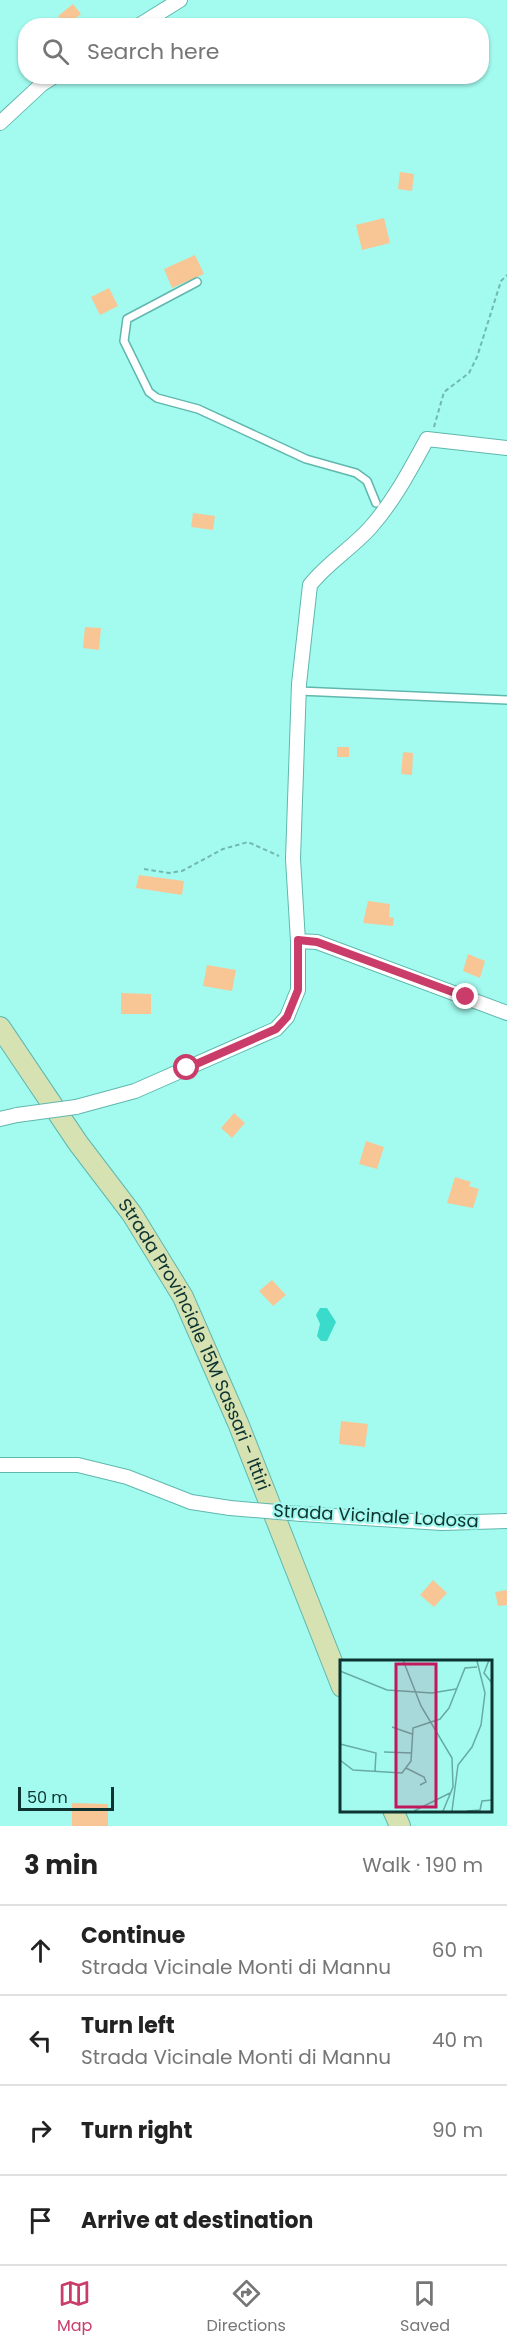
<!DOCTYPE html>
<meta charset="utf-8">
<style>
body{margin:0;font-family:Poppins,sans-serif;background:#f6f6f6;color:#222}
.scale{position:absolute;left:18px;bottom:15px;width:96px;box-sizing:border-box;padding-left:6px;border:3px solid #0d3430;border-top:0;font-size:16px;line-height:21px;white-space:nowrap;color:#0d3430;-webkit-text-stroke:4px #a3fbf0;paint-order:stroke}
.stop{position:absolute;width:18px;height:18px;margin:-14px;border:4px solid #ca3c69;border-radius:50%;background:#fff}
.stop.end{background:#ca3c69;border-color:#fff;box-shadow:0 2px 6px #0008}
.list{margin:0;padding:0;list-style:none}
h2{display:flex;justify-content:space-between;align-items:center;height:78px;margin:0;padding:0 24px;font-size:26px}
h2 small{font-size:20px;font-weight:400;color:#767676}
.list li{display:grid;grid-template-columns:39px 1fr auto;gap:18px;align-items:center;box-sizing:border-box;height:90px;padding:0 24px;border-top:2px solid #e0e0e0}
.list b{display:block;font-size:22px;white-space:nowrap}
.list p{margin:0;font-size:20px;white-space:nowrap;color:#767676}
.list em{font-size:20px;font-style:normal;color:#767676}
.icon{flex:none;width:33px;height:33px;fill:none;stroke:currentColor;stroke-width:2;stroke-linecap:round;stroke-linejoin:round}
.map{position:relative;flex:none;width:507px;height:1826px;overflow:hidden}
.search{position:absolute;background:#fff;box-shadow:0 2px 4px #0004;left:18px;right:18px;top:18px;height:66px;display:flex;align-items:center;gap:15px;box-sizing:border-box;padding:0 21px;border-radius:24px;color:#767676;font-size:22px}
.sheet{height:438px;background:#fff}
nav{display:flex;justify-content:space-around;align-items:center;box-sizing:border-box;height:84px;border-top:2px solid #e0e0e0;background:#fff;font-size:16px;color:#767676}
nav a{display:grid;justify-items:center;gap:3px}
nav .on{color:#ca3c69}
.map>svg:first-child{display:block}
.water{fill:#3bdbcc}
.building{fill:#f8c695}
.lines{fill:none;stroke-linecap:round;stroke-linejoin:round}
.lane-casing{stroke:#60b7ad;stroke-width:10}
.street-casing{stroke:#60b7ad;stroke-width:16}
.secondary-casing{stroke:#60b7ad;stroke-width:22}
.path{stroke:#71b9b0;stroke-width:2;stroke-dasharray:4.5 3;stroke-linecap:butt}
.lane{stroke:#fff;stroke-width:7}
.street{stroke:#fff;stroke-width:14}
.secondary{stroke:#d6e2b2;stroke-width:20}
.street-bridge-casing{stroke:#60b7ad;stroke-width:16;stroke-linecap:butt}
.street-bridge{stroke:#fff;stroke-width:14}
.route{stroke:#ca3c69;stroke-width:8}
.labels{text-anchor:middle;stroke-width:4.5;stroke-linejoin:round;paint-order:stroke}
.street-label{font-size:18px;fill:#0d3430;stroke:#a3fbf0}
.inset-road{fill:none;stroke:#67aba3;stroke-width:1.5}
.view{fill:#c2185b;fill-opacity:0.15;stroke:#c2185b;stroke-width:3}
.inset-edge{fill:none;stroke:#0d3430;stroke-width:3}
</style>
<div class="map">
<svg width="507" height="1826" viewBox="0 0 507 1826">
<rect width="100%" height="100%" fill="#a3fbf0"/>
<path class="water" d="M320 1308H327L336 1322 327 1341H321L317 1336 320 1324 316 1315Z"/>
<path class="building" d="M73 4 81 14 66 26 58 16Z
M400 172 414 174 412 191 398 189Z
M384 218 390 243 362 250 356 225Z
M195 255 204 274 172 288 164 269Z
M109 288 118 306 100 315 91 297Z
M193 513 215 516 213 530 191 527Z
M85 627 101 628 99 650 83 648Z
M337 747H349V757H337Z
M403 752 413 753 412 775 401 774Z
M139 875 184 881 182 895 136 888Z
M368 901 390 904 389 917 394 918 393 926 363 923Z
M468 954 485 961 480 978 463 971Z
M207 965 236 970 232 991 203 986Z
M121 993 151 994V1014H121Z
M234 1113 245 1123 232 1138 221 1128Z
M366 1141 384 1147 377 1169 359 1164Z
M455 1177 471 1182 469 1186 479 1189 473 1208 447 1203Z
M272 1280 286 1295 273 1306 259 1291Z
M341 1421 368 1424 365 1447 339 1444Z
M433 1580 447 1593 434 1607 420 1595Z
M507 1590V1605L498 1606 495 1592Z
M72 1803 108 1804V1826H72Z"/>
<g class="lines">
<defs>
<path id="lane" d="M197 282 127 319 124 341 149 392 157 398 198 409 306 459 356 473 367 481 376 503
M299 691 507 700"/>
<path id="street" d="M138 26 180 0
M0 123 42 84 55 76
M298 941 317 942 507 1013
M76 1107 135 1091 276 1029 287 1017 298 990V941L293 859 299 684 310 585C327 563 351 549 370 528 394 501 410 470 427 439L507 448
M0 1119 17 1115
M0 1465H78L127 1477 191 1502 230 1508
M302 1514 442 1523 507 1521"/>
<g id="secondary">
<path id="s1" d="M0 1027 78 1143 132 1214 183 1297 238 1423 342 1687"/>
<path d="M393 1810 400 1826"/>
</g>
</defs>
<use href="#lane" class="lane-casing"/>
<use href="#street" class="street-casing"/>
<use href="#secondary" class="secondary-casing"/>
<path class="path" d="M434 427 444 392 469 373 477 357 501 281 507 275
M144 869 169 873 182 871 223 849 248 842 279 856"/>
<use href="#lane" class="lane"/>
<use href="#street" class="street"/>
<use href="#secondary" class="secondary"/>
<defs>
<path id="street-bridge" d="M17 1115 76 1107
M230 1508 302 1514"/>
</defs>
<use href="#street-bridge" class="street-bridge-casing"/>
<use href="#street-bridge" class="street-bridge"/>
</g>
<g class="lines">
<path class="route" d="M187 1068 276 1029 287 1017 298 990V940L317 942 466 997"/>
</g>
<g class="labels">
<g class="street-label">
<text dy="6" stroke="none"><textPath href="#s1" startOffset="374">Strada Provinciale 15M Sassari - Ittiri</textPath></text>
<text transform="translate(376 1516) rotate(3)" y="6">Strada Vicinale Lodosa</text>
</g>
</g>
<g transform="translate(340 1660)">
<rect width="152" height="152" fill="#a3fbf0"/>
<path class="inset-road" d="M63 0 81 46 112 98 113 127 103 151M149 0 144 13 152 23M0 11 47 30 92 33 116 29M52 67 72 74M0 84 36 93 35 111M44 92 72 93M0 100 13 110 62 113 71 101 73 68 100 59 109 48 125 8 137 7M66 108 84 117 86 122 80 125M74 151 110 133M112 151 118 105 132 87 141 65 145 33 137 1M127 151 140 150 142 141 152 140"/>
<path class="view" d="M56 4H96V147H56Z"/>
<rect width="152" height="152" class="inset-edge"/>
</g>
</svg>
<div class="scale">50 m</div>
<div class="stop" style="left:187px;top:1068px"></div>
<div class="stop end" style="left:466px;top:997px"></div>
<div class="search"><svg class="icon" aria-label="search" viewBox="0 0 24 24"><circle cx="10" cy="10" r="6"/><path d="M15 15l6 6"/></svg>Search here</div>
</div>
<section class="sheet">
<h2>3 min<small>Walk · 190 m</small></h2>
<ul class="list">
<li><svg class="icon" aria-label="ahead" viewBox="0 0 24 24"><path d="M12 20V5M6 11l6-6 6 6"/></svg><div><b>Continue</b><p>Strada Vicinale Monti di Mannu</p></div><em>60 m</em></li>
<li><svg class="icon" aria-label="left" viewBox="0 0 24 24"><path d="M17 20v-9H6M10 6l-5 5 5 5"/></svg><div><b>Turn left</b><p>Strada Vicinale Monti di Mannu</p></div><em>40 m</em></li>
<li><svg class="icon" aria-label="right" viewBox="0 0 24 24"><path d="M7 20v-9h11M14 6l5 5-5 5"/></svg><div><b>Turn right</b></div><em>90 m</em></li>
<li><svg class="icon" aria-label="arrive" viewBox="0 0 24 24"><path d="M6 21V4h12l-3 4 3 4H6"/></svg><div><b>Arrive at destination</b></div></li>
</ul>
</section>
<nav>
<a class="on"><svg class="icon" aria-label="map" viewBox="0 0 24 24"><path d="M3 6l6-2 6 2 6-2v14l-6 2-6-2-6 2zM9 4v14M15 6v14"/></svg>Map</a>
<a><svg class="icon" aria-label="directions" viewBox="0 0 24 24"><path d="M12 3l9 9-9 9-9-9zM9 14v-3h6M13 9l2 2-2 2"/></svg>Directions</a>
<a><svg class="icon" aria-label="saved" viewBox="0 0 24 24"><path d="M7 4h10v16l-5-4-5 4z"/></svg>Saved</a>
</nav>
